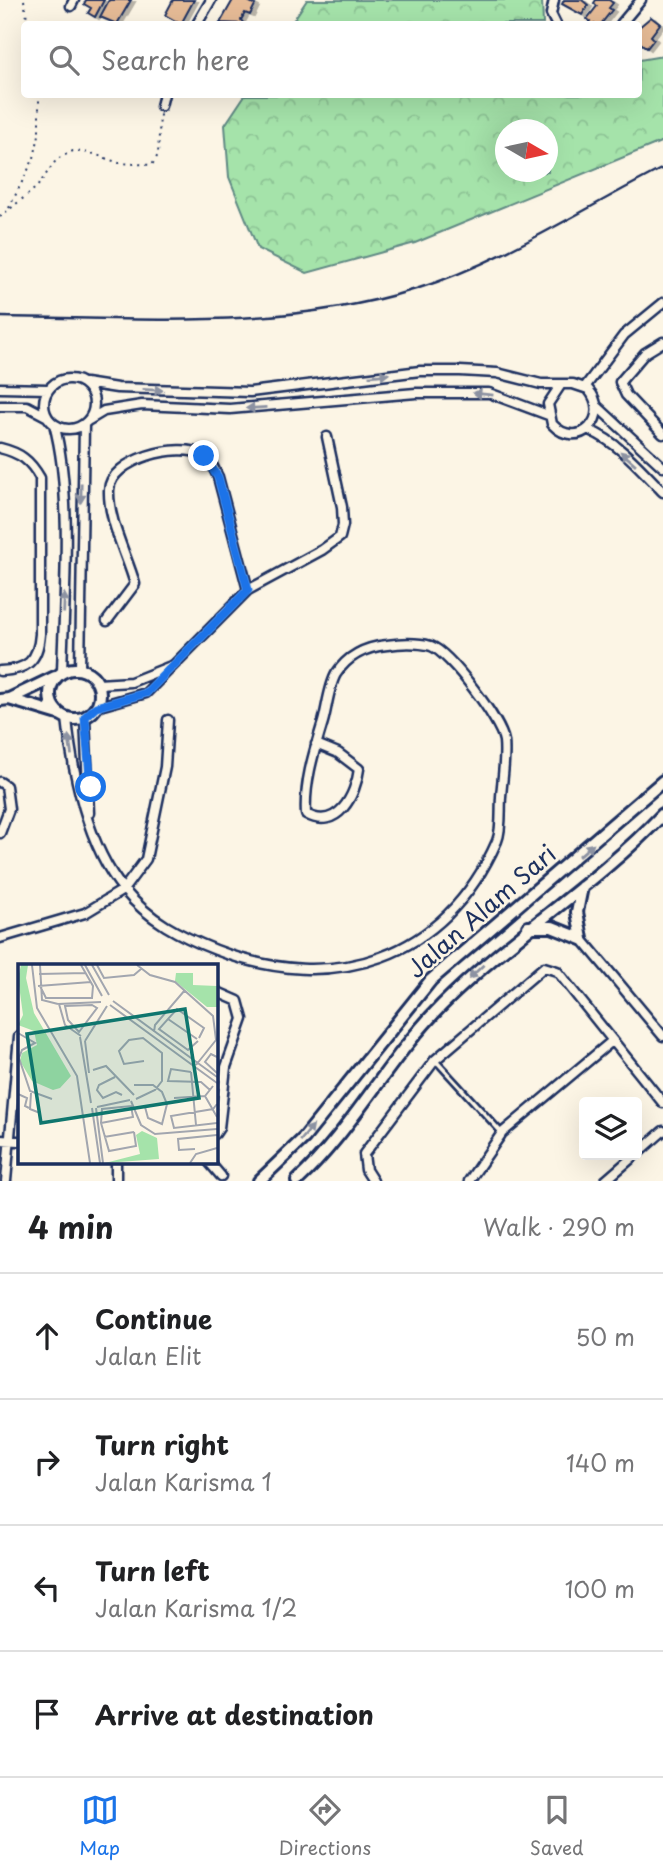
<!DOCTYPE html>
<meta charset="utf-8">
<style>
body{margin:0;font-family:"Playpen Sans",sans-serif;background:#f6f6f6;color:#202124}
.controls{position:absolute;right:21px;bottom:21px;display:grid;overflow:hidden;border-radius:7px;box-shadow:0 7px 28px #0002}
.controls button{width:63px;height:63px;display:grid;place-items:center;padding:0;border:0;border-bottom:2px solid #e0e0e0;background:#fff;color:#202124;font:35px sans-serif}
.compass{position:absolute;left:495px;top:119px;width:63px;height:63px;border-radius:50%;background:#fff;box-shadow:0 7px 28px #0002;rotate:99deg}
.stop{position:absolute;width:21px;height:21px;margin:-16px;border:5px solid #1a73e8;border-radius:50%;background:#fff}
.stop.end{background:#1a73e8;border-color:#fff;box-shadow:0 2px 7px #0008}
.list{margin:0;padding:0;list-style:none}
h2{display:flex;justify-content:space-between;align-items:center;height:91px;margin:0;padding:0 28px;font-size:30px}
h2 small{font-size:23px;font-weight:400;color:#757577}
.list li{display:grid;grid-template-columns:46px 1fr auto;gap:21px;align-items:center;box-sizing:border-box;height:126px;padding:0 28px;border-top:2px solid #e0e0e0}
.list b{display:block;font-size:26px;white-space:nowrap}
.list p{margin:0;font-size:23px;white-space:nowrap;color:#757577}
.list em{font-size:23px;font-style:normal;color:#757577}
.icon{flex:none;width:38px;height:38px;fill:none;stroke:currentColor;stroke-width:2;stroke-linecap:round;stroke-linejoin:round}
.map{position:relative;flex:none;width:663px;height:1181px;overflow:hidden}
.search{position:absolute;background:#fff;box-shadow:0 7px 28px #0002;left:21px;right:21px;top:21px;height:77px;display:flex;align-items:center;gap:18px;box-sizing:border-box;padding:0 24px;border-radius:7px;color:#757577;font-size:26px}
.sheet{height:595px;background:#fff}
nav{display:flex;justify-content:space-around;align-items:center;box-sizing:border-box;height:98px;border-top:2px solid #e0e0e0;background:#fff;font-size:19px;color:#757577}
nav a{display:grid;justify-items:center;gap:4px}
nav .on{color:#1a73e8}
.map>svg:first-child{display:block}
.forest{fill:url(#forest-crowns);stroke:#608984;stroke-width:2;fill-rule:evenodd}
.building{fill:#e6bb96;stroke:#1b2f5e;stroke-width:2;filter:url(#shadow)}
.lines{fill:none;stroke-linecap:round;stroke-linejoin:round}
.lane-casing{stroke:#1b2f5e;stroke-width:9}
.street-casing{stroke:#1b2f5e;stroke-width:13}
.secondary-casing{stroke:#1b2f5e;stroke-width:16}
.path{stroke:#1b2f5e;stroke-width:2;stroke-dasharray:2 5;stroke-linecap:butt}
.lane{stroke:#fcf5e5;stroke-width:3.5}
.street{stroke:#fcf5e5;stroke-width:8}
.secondary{stroke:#fcf5e5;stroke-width:10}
.rail{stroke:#1b2f5e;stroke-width:2.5}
.oneway{fill:#8c92a2}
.route{stroke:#1a73e8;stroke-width:9}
.labels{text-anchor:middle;stroke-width:5;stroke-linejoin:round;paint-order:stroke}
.street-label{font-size:24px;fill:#1b2f5e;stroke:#fcf5e5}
.inset-road{fill:none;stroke:#a2a6af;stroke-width:2}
.view{fill:#0f766e;fill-opacity:0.15;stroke:#0f766e;stroke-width:3.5}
.inset-edge{fill:none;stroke:#1b2f5e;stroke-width:3.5}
</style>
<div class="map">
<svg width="663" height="1181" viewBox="0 0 663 1181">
<defs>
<pattern id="forest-crowns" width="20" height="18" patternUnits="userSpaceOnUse" patternTransform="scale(1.75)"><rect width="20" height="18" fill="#a5e3aa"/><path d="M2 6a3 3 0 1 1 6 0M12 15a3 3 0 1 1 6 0" fill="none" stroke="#8dc395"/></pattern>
<filter id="shadow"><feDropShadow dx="4" dy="2" stdDeviation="0" flood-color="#0004"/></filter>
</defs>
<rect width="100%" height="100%" fill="#fcf5e5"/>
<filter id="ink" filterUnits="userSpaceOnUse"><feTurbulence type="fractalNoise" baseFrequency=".0143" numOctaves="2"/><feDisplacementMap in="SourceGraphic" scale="14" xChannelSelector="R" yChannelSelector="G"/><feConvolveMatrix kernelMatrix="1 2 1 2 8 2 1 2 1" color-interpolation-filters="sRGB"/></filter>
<g filter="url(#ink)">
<path class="forest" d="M307 0H542L543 24H291Z
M663 56V141L415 243 307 273 258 249 229 177 225 125 245 95 638 94 639 60ZM505 130H548V172H505Z"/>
<path class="building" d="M86 0H104L95 17 88 13 91 8 84 4Z
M109 0H131L117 24 100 17Z
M173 0H194L181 24 165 15Z
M233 0H246L255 5 250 15 245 13 241 20 244 24 220 23Z
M564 0H582L588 5 582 15 562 4Z
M596 0H609L613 3 609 8 612 10 601 24H588L590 21 587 19 597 6 594 3Z
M651 17 660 24 651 36 654 39 647 48 638 41V28Z"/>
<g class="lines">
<defs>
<path id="lane" d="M436 1061 502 1133"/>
<path id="street" d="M554 0 551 14 556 24
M71 6 74 0
M197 24 211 0
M621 24 641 0
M161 106 164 94
M663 342 645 353 620 382 626 395 663 434
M44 404a25 25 0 1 1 50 0a25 25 0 1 1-50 0Z
M85 383 117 388 250 392 420 371H460L497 373 541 384H573L588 389C613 417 578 452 552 424L548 404 560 386
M585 387 624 335 663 303
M0 388 48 389
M0 406H27L46 416
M598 407 663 467
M89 420 104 411 142 405 230 409 416 393H489L548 415
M54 424C73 494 64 598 62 672
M589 430C618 442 641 469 663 492
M0 448C20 453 30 460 40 478V634C38 661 27 670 0 671
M107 621 135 584C127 555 108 521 109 490 110 459 180 441 203 455 211 460 214 469 218 477L248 590
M80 669 84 425
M98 684 131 682 171 666
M96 707 146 693 248 590 322 550 340 537 343 525 342 507 327 437
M85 717 89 813
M67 718C72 772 88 847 124 890 149 920 180 936 216 950 333 995 445 960 497 841 502 829 500 811 501 797 502 780 506 759 504 741 501 721 450 653 431 646 416 642 401 643 387 645 366 647 348 655 336 674 329 686 327 708 323 722 314 752 304 783 306 814 337 832 356 795 359 769L338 753 316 744
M0 782 6 786 9 809 0 833
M0 938 85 913 123 890 146 859 165 767 168 720
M582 939 663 1036
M215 991 238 1001 243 1019 226 1067 219 1128 215 1134
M0 1140 19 1141
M637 1154 663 1131
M209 1162 221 1176
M6 1181 19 1036
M116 1181V1162
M373 1181 366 1170 364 1154 435 1060 544 967 557 971 663 1103
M469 1181 502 1133 612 1041
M605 1181 635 1155"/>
<path id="secondary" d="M50 694a25 25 0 1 1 50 0a25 25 0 1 1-50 0Z
M9 699 59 714
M0 700 9 699 55 677
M528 927H552L582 939
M582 939 577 912 582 887
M259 1181 304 1138 431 980 663 781
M297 1181C352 1130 388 1059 442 1005 511 936 596 885 663 814"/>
</defs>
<use href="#lane" class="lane-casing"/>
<use href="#street" class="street-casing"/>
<use href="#secondary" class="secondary-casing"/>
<path class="path" d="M24 0 28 24
M9 208 34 158 39 135V94
M0 217 37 187 57 159 73 151 91 153 119 163 152 165 158 155 160 114"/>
<use href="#lane" class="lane"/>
<use href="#street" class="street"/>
<use href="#secondary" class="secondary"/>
<path class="rail" d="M0 317C139 318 281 331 416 289 503 262 582 209 663 168"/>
</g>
<defs><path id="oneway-solid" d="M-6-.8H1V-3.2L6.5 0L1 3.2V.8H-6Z" transform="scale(1.75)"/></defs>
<g class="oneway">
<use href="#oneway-solid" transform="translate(379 375) rotate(-6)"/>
<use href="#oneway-solid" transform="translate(153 390) rotate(3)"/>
<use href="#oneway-solid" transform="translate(483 394) rotate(-174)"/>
<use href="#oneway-solid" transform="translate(256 408) rotate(177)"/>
<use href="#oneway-solid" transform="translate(628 458) rotate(-139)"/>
<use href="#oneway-solid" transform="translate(81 493) rotate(91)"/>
<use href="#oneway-solid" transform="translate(64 603) rotate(-88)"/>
<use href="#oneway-solid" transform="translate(70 745) rotate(-99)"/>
<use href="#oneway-solid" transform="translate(586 850) rotate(-41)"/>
<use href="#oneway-solid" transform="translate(476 972) rotate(136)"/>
<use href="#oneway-solid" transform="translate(307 1133) rotate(-50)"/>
</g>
</g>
<g class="lines" filter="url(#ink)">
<path class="route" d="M91 787 85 717 96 707 146 693 248 590 218 477 204 456"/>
</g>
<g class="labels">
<g class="street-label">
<text transform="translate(482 912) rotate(-41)" y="8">Jalan Alam Sari</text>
</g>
</g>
<g transform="translate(18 964)">
<rect width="200" height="200" fill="#fcf5e5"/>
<path d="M3 1H10L8 14 16 49 53 112 42 124 35 126 14 117 2 97 4 89 19 81 16 67 0 61 5 51 0 14ZM158 9H175V21L199 22V43H189L157 17ZM124 167 139 174 141 195 87 199 122 190 118 171Z" fill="#a5e3aa"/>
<path class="inset-road" d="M14 1 19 44 59 112 72 199M22 1 24 36 40 40M67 1 84 32M74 1 91 31M79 1 86 14 116 11 123 5M119 1 132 11 157 18 195 52 198 76 178 101M21 10 68 9M20 22 73 18M22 22 28 34H74L75 22 63 1M95 37 199 113M92 41 199 119M47 42 74 41 79 44 61 68 50 56ZM150 55 179 75M136 68 137 61 167 26M0 69 17 79 4 86 1 94 12 127 34 135M63 72 47 61 41 40 83 38M62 73 73 139M67 77 71 109M67 77 89 42M180 77 170 86 141 65 159 45 186 64 181 74M199 93 193 90 187 98 199 109M75 106 88 102 116 131M173 108 153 105 150 117 183 118 192 126M173 108 178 161M97 113 81 121 79 126 85 134 98 128 104 131M116 121H135L144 128 149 140 144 160 130 154 127 143 135 141M13 129 12 145 22 149M0 130 9 134 7 142 11 144M187 132 199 153M156 134 187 132 195 122M118 135 137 126 144 117V89L125 74 111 76 101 87 106 100 126 97M113 137 123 161 137 170 199 165M199 140 195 145 153 152 156 164 199 159M79 143 112 136M74 144 82 199M78 144 85 199M83 159 115 153 113 142 84 145 83 159 91 187 118 182 116 168M86 173 116 168M177 185 161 186 160 175 199 171M172 199 178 190 199 184"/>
<path class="view" d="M167 45 181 134 23 159 9 70Z"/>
<rect width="200" height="200" class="inset-edge"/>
</g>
</svg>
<div class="controls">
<button><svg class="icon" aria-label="layers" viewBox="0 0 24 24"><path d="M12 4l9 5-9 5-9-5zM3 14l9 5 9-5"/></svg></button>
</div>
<svg class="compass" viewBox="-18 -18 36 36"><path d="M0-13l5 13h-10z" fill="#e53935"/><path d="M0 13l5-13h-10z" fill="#757577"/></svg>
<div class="stop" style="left:91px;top:787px"></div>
<div class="stop end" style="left:204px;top:456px"></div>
<div class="search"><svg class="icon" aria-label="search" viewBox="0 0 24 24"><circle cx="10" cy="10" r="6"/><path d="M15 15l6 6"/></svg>Search here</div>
</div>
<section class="sheet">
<h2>4 min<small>Walk · 290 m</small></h2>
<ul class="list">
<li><svg class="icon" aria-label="ahead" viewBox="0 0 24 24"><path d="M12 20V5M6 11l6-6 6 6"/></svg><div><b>Continue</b><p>Jalan Elit</p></div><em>50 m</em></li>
<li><svg class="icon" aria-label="right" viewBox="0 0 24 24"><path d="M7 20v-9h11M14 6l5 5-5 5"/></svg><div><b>Turn right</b><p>Jalan Karisma 1</p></div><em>140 m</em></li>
<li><svg class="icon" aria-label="left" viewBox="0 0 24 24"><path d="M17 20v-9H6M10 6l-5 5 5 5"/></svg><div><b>Turn left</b><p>Jalan Karisma 1/2</p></div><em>100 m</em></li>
<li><svg class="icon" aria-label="arrive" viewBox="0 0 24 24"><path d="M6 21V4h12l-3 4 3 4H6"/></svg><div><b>Arrive at destination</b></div></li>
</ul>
</section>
<nav>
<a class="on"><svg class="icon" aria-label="map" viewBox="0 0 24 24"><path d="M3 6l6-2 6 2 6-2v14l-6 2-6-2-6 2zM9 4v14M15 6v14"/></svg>Map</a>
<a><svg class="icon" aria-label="directions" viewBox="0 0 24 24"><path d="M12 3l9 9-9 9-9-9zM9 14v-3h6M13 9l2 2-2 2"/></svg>Directions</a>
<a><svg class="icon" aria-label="saved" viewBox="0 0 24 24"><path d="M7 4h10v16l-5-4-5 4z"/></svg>Saved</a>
</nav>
